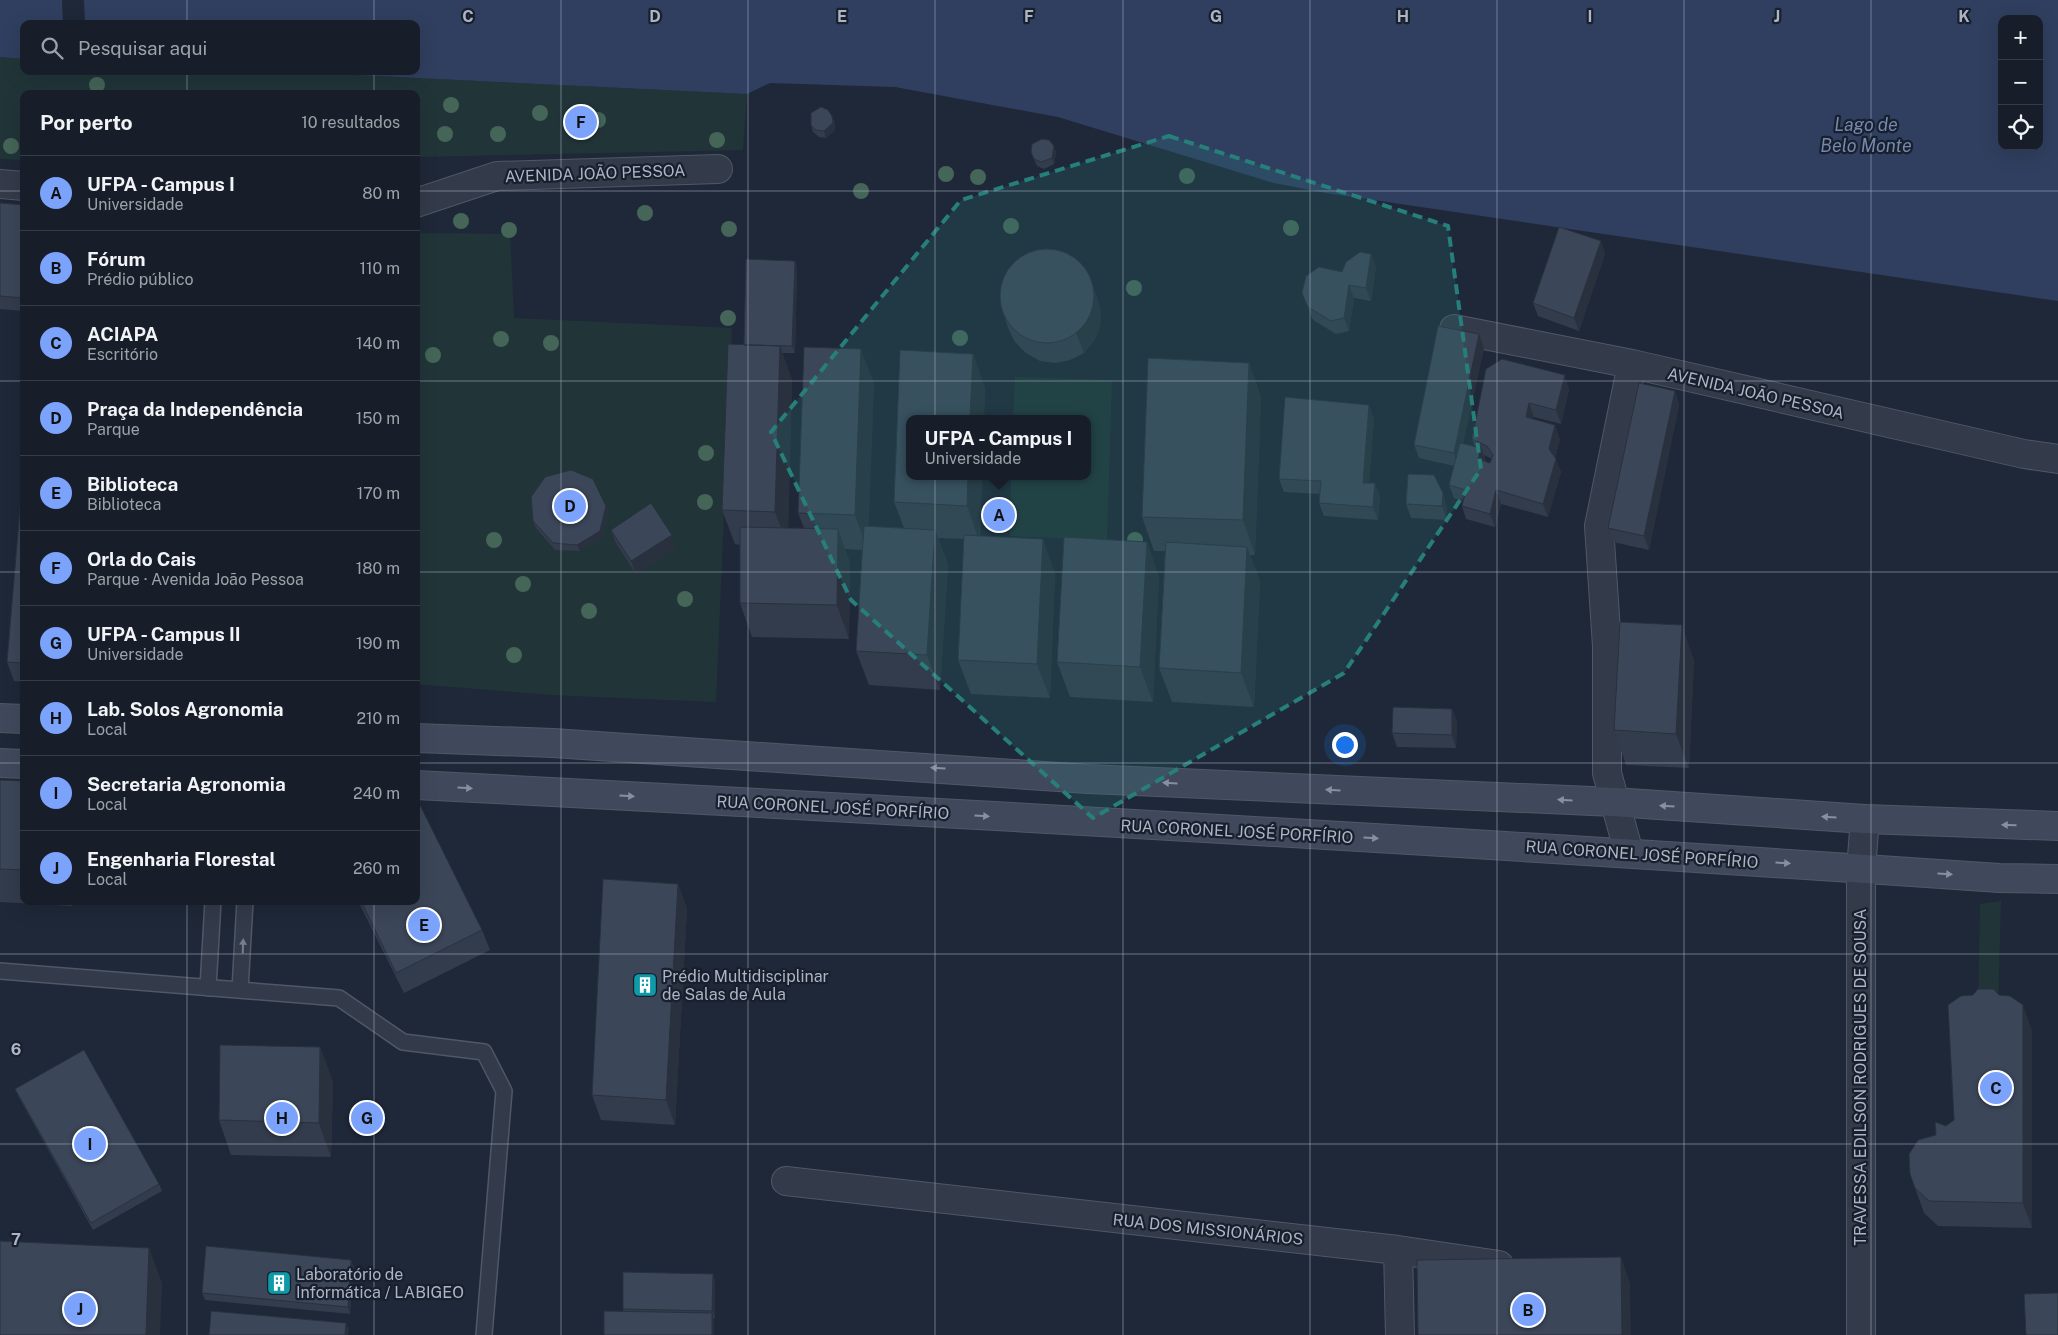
<!DOCTYPE html>
<html lang="pt">
<meta charset="utf-8">
<style>
body{margin:0;font-family:"Public Sans",sans-serif;background:#202732;color:#f1f3f6}
.controls{position:absolute;right:15px;top:15px;display:grid;overflow:hidden;border-radius:10px;box-shadow:0 5px 20px #0002}
.controls button{width:45px;height:45px;display:grid;place-items:center;padding:0;border:0;border-bottom:1px solid #363c47;background:#171e2a;color:#f1f3f6;font:25px sans-serif}
.you{position:absolute;left:1344px;top:744px;width:18px;height:18px;margin:-12px;border:4px solid #fff;border-radius:50%;background:#1a73e8;box-shadow:0 0 0 8px #1a73e833}
.badge{display:grid;place-items:center;width:32px;height:32px;border-radius:50%;background:#7ba3fc;color:#111;font-size:16px;font-weight:700}
.pin{position:absolute;translate:-50% -50%;border:2px solid #fff;box-shadow:0 1px 5px #0006}
.popup{position:absolute;left:906px;top:415px;width:185px;height:65px;box-sizing:border-box;display:grid;place-content:center;border-radius:10px;background:#171e2a;filter:drop-shadow(0 1px 4px #0005);font-size:16px;white-space:nowrap;color:#9ea2a8}
.popup b{font-size:19px;color:#f1f3f6}
.popup::after{content:'';position:absolute;left:50%;top:100%;margin-left:-10px;border:10px solid transparent;border-top-color:#171e2a}
.list{margin:0;padding:0;list-style:none}
h2{display:flex;justify-content:space-between;align-items:center;height:65px;margin:0;padding:0 20px;font-size:21px}
h2 small{font-size:16px;font-weight:400;color:#9ea2a8}
.list li{display:grid;grid-template-columns:32px 1fr auto;gap:15px;align-items:center;box-sizing:border-box;height:75px;padding:0 20px;border-top:1px solid #363c47}
.list b{display:block;font-size:19px;white-space:nowrap}
.list p{margin:0;font-size:16px;white-space:nowrap;color:#9ea2a8}
.list em{font-size:16px;font-style:normal;color:#9ea2a8}
.icon{flex:none;width:28px;height:28px;fill:none;stroke:currentColor;stroke-width:2;stroke-linecap:round;stroke-linejoin:round}
.map{position:relative;flex:none;width:2058px;height:1335px;overflow:hidden}
.search{position:absolute;background:#171e2a;box-shadow:0 5px 20px #0002;left:20px;top:20px;width:400px;height:55px;display:flex;align-items:center;gap:12px;box-sizing:border-box;padding:0 18px;border-radius:10px;color:#9ea2a8;font-size:19px}
.panel{position:absolute;background:#171e2a;box-shadow:0 5px 20px #0002;left:20px;top:90px;width:400px;height:815px;border-radius:10px}
.map>svg:first-child{display:block}
.green{fill:#213539}
.water{fill:#303f5f;fill-rule:evenodd}
.pier{fill:#1f2838}
.lines{fill:none;stroke-linecap:round;stroke-linejoin:round}
.lane-casing{stroke:#505766;stroke-width:18}
.street-casing{stroke:#505766;stroke-width:30}
.secondary-casing{stroke:#505766;stroke-width:30}
.lane{stroke:#333a49;stroke-width:15}
.street{stroke:#333a49;stroke-width:28}
.secondary{stroke:#40495c;stroke-width:28}
.tree{fill:#456558}
.wall{fill:#333c4c;fill-rule:evenodd}
.shaded-wall{fill:#29313e}
.building{fill:#3b4658;stroke:#29313e}
.oneway{fill:#878fa0}
.oneway2{fill:#767d8d}
.marked{fill:#277f7b;fill-opacity:0.2;stroke:#277f7b;stroke-width:4;stroke-dasharray:10 6;stroke-linejoin:round}
.grid{fill:none;stroke:#adb4c5;stroke-width:1;stroke-opacity:0.55}
.labels{text-anchor:middle;stroke-width:4.5;stroke-linejoin:round;paint-order:stroke}
.street-label{font-size:16px;fill:#adb4c5;stroke:#181f2d}
.poi-label{font-size:16px;fill:#adb4c5;stroke:#181f2d;text-anchor:start}
.water-label{font-size:18px;font-style:italic;fill:#7488b0;stroke:#181f2d}
.grid-label{font-size:16px;text-anchor:middle;font-weight:bold;fill:#adb4c5;stroke:#181f2d;stroke-width:4.5;stroke-linejoin:round;paint-order:stroke}
</style>
<div class="map">
<svg width="2058" height="1335" viewBox="0 0 2058 1335">
<rect width="100%" height="100%" fill="#1f2838"/>
<path class="green" d="M0 57 24 59V71H274L747 94 743 150 416 157V94H24V160L0 159Z
M416 233 510 234 514 318 732 328 716 702 550 695 416 684Z
M1015 377 1112 380 1107 540 1010 536 1011 476H1088V419H1013Z
M2001 901 1998 1008 1978 1007 1980 904Z"/>
<path class="water" d="M0 0H2058V301L1326 193 1274 183 1058 117 895 87 770 83 747 94 274 71H416V24H24V59L0 57ZM2002 19H2039V146H2002Z"/>
<path class="pier" d="M62 0H84L85 24H63Z"/>
<g class="lines">
<defs>
<path id="lane" d="M0 971 339 998 403 1042 484 1052 504 1091 484 1335
M208 988 213 901
M240 990 245 901"/>
<path id="street" d="M0 184 24 186
M416 203 497 176 718 169
M1454 329 1632 364 2024 454 2058 459
M1629 853 1607 773V646L1599 526 1632 364
M786 1181 1398 1250 1499 1265
M1398 1250 1400 1335
M1861 1335V869L1865 819"/>
<path id="secondary" d="M0 718 24 719
M416 738 553 743 1088 779 1614 802 1865 819 2058 826
M0 763 24 764
M416 785C944 812 1472 842 1999 878L2058 879"/>
</defs>
<use href="#lane" class="lane-casing"/>
<use href="#street" class="street-casing"/>
<use href="#secondary" class="secondary-casing"/>
<use href="#lane" class="lane"/>
<use href="#street" class="street"/>
<use href="#secondary" class="secondary"/>
</g>
<g class="tree">
<circle cx="97" cy="85" r="8"/>
<circle cx="451" cy="105" r="8"/>
<circle cx="540" cy="113" r="8"/>
<circle cx="598" cy="120" r="8"/>
<circle cx="445" cy="134" r="8"/>
<circle cx="498" cy="134" r="8"/>
<circle cx="717" cy="140" r="8"/>
<circle cx="11" cy="146" r="8"/>
<circle cx="946" cy="174" r="8"/>
<circle cx="1187" cy="176" r="8"/>
<circle cx="978" cy="177" r="8"/>
<circle cx="861" cy="191" r="8"/>
<circle cx="645" cy="213" r="8"/>
<circle cx="461" cy="221" r="8"/>
<circle cx="1011" cy="226" r="8"/>
<circle cx="1291" cy="228" r="8"/>
<circle cx="729" cy="229" r="8"/>
<circle cx="509" cy="230" r="8"/>
<circle cx="1134" cy="288" r="8"/>
<circle cx="728" cy="318" r="8"/>
<circle cx="960" cy="338" r="8"/>
<circle cx="501" cy="339" r="8"/>
<circle cx="551" cy="343" r="8"/>
<circle cx="433" cy="355" r="8"/>
<circle cx="706" cy="453" r="8"/>
<circle cx="705" cy="502" r="8"/>
<circle cx="494" cy="540" r="8"/>
<circle cx="1135" cy="540" r="8"/>
<circle cx="523" cy="584" r="8"/>
<circle cx="685" cy="599" r="8"/>
<circle cx="589" cy="611" r="8"/>
<circle cx="514" cy="655" r="8"/>
</g>
<path class="wall" d="M835 122V130L826 138 819 137 813 132 811 125Z
M1054 146 1056 153 1054 164 1044 169 1037 166 1031 152Z
M0 203 24 205V311L0 309Z
M1601 241 1605 254 1579 331 1538 316 1533 303Z
M1371 254 1376 267 1371 301 1354 298 1349 331 1336 334 1313 320 1302 293 1342 272Z
M795 261 797 268 795 353H782L792 380 788 528H804L798 513 874 383 868 526 904 528 894 502 973 354 985 388 980 536 1043 539 1055 574 1050 698 971 694 958 660 964 539 938 538 948 564 940 690 869 685 856 651 862 550 845 549 850 563 849 639 752 637 740 603V545L735 544 722 510 744 345Z
M1090 277 1097 297 1101 312 1100 327 1094 341 1084 353 1070 360 1055 363 1040 361 1026 353 1015 342 1009 330 1002 310Z
M1484 348 1463 444 1475 447 1472 439 1486 369 1569 389 1561 424 1534 417 1533 419 1560 439 1555 458 1561 472 1548 517 1501 504 1495 527 1466 519 1462 506 1463 501 1454 498 1449 485 1454 466 1419 458 1414 445ZM1484 455 1492 459 1490 463 1486 462Z
M1249 363 1261 397 1255 555H1250L1260 581 1254 707 1172 702 1159 668 1165 551H1154L1142 517Z
M1675 391 1679 405 1649 550 1613 542 1608 528Z
M1374 418 1369 483H1375L1380 497 1378 520 1324 516 1319 503 1320 494 1284 492 1279 479Z
M24 461V682L14 681 7 662Z
M1406 504 1447 507V520L1411 518Z
M609 513 602 538 580 551 555 550 536 528 533 521Z
M611 530 676 548 636 574 616 543Z
M1147 542 1159 577 1153 702 1070 697 1057 662Z
M1694 660 1689 768 1626 765 1614 730Z
M1452 709 1457 722 1456 748 1397 747 1392 733Z
M0 780 24 781V901H72V906L0 902Z
M678 884 687 909 675 1125 601 1120 592 1095Z
M358 901H416L482 930 490 950 404 993Z
M2032 1030V1228L1938 1226 1924 1213 1910 1174 1936 1135 1946 1126 1954 1120Z
M320 1047 333 1082 331 1157 231 1155 219 1120Z
M15 1089 159 1184 162 1191 93 1230 18 1096Z
M351 1260 354 1267 350 1314 205 1300 202 1293Z
M713 1274 715 1281V1318H714V1335H604L623 1311V1309Z"/>
<path class="shaded-wall" d="M832 116 835 122V130L826 138 824 131Z
M1054 146 1056 153 1054 164 1052 158Z
M1601 241 1605 254 1579 331 1574 318Z
M1371 254 1376 267 1371 301 1366 288Z
M795 261 797 268 795 353 792 346Z
M1090 277 1097 297 1101 312 1100 327 1094 341 1084 353 1076 333Z
M1349 285 1354 298 1349 331 1344 318Z
M1479 334 1484 348 1458 466 1454 453Z
M780 346 792 380 788 546 775 512Z
M861 349 874 383 868 550 855 515Z
M973 354 985 388 984 419H970Z
M1249 363 1261 397 1255 555 1243 520Z
M1565 375 1569 389 1561 424 1556 410Z
M1675 391 1679 405 1649 550 1644 536Z
M1529 403 1534 417 1530 430 1526 417Z
M1369 405 1374 418 1368 496 1363 483Z
M1555 425 1560 439 1554 462 1549 449Z
M1481 448 1486 462 1478 459Z
M1556 459 1561 472 1548 517 1543 504Z
M968 476H982L979 540 967 506Z
M1375 483 1380 497 1378 520 1373 507Z
M1496 490 1501 504 1495 527 1490 514Z
M1443 493 1447 507V520L1442 506Z
M606 506 609 513 602 538 580 551 577 545Z
M838 529 850 563 849 639 837 605Z
M935 530 948 564 940 690 927 655Z
M672 535 676 548 636 574 631 561Z
M1043 539 1055 574 1050 698 1037 664Z
M1147 542 1159 577 1153 702 1140 667Z
M1247 547 1260 581 1254 707 1241 673Z
M1682 625 1694 660 1689 768 1676 734Z
M1452 709 1457 722 1456 748 1452 735Z
M678 884 687 909 675 1125 666 1100Z
M2023 1005 2032 1030V1228L2023 1203Z
M320 1047 333 1082 331 1157 319 1123Z
M149 1248 162 1283 160 1335H146Z
M1621 1257 1630 1283 1631 1335H1622Z
M351 1260 354 1267 350 1314 348 1307Z
M713 1274 715 1281V1318L712 1311Z
M712 1313 714 1320V1335H712Z
M346 1323 349 1329 348 1335H345Z"/>
<path class="building" d="M821 107 828 110 832 116 833 123 824 131 816 130 811 125V113Z
M1042 139 1049 140 1054 146 1052 158 1041 162 1034 159 1031 152 1032 144Z
M0 203 24 205V298L0 296Z
M1559 227 1601 241 1574 318 1533 303Z
M1000 296a47 47 0 1 1 94 0a47 47 0 1 1-94 0Z
M1360 252 1371 254 1366 288 1349 285 1344 318 1331 321 1308 307 1302 293 1306 276 1319 267 1342 272 1346 262Z
M746 259 795 261 792 346 744 345Z
M1438 326 1479 334 1454 453 1414 445Z
M728 344 780 346 775 512 722 510Z
M804 347 861 349 855 515 798 513Z
M900 350 973 354 970 419H910V476H968L967 506 894 502Z
M1148 358 1249 363 1243 520 1142 517Z
M1502 359 1565 375 1556 410 1529 403 1526 417 1555 425 1549 449 1556 459 1543 504 1496 490 1490 514 1462 506 1466 490 1449 485 1460 443 1481 448 1478 459 1490 463 1493 455 1487 446 1472 439 1486 369Z
M1639 383 1675 391 1644 536 1608 528Z
M1285 397 1369 405 1363 483H1375L1373 507 1319 503 1321 481 1279 479Z
M24 461V663L7 662Z
M571 470 593 479 606 506 600 531 577 545 553 543 533 521 531 497 545 477Z
M1408 474 1434 475 1443 493 1442 506 1406 504Z
M651 503 672 535 631 561 611 530Z
M864 526 935 530 927 655 856 651Z
M740 527 838 529 837 605 740 603Z
M964 535 1043 539 1037 664 958 660Z
M1064 537 1147 542 1140 667 1057 662Z
M1166 542 1247 547 1241 673 1159 668Z
M1620 622 1682 625 1676 734 1614 730Z
M1393 707 1452 709V735L1392 733Z
M0 780 24 781V870L0 869Z
M419 803 482 930 396 973 361 901H416V805Z
M603 879 678 884 666 1100 592 1095Z
M1978 989H1993L1999 995 2010 996 2023 1005V1203L1929 1201 1915 1188 1910 1174 1909 1154 1918 1140 1936 1135 1935 1122 1946 1126 1954 1120 1948 1005 1961 996 1973 995Z
M220 1045 320 1047 319 1123 219 1120Z
M84 1050 159 1184 91 1223 15 1089Z
M0 1241 149 1248 146 1335H0Z
M206 1246 351 1260 348 1307 202 1293Z
M1621 1257 1622 1335H1418L1417 1260Z
M623 1272 713 1274 712 1311 623 1309Z
M2058 1293V1335H2026L2024 1294Z
M211 1311 346 1323 345 1335H209Z
M604 1311 712 1313V1335H604Z"/>
<defs><path id="oneway-solid" d="M-6-.8H1V-3.2L6.5 0L1 3.2V.8H-6Z" transform="scale(1.25)"/></defs>
<g class="oneway">
<use href="#oneway-solid" transform="translate(938 768) rotate(-176)"/>
<use href="#oneway-solid" transform="translate(1170 783) rotate(-177)"/>
<use href="#oneway-solid" transform="translate(465 788) rotate(3)"/>
<use href="#oneway-solid" transform="translate(1333 790) rotate(-177)"/>
<use href="#oneway-solid" transform="translate(627 796) rotate(3)"/>
<use href="#oneway-solid" transform="translate(1565 800) rotate(-177)"/>
<use href="#oneway-solid" transform="translate(1667 806) rotate(-176)"/>
<use href="#oneway-solid" transform="translate(982 816) rotate(4)"/>
<use href="#oneway-solid" transform="translate(1829 817) rotate(-176)"/>
<use href="#oneway-solid" transform="translate(2009 825) rotate(-179)"/>
<use href="#oneway-solid" transform="translate(1371 838) rotate(3)"/>
<use href="#oneway-solid" transform="translate(1783 863) rotate(4)"/>
<use href="#oneway-solid" transform="translate(1945 874) rotate(4)"/>
</g>
<use class="oneway2" href="#oneway-solid" transform="translate(243 946) rotate(-88)"/>
<path class="marked" d="M1169 136 1448 226 1481 469 1344 673 1093 818 851 600 771 432 961 200Z"/>
<path class="grid" d="M187 0V24M374 0V24M561 0V1335M748 0V1335M935 0V1335M1123 0V1335M1310 0V1335M1497 0V1335M1684 0V1335M1871 0V1335M187 71V94M374 71V94M0 191H24M416 191H2058M0 381H24M416 381H2058M0 572H24M416 572H2058M0 763H24M416 763H2058M187 901V1335M374 901V1335M0 954H2058M0 1144H2058"/>
<defs>
<symbol id="building-square" viewBox="-11 -11 22 22"><rect x="-9" y="-9" width="18" height="18" rx="4" fill="#0f9aa8" stroke="#181f2d"/><path d="M-4-6H4V6H1V3H-1V6H-4ZM-2.5-4.3h1.7v1.8h-1.7ZM.8-4.3h1.7v1.8H.8ZM-2.5-1h1.7V.8h-1.7ZM.8-1h1.7V.8H.8Z" fill="#fff"/></symbol>
</defs>
<g fill-rule="evenodd">
<use href="#building-square" x="631" y="971" width="28" height="28"/>
<use href="#building-square" x="265" y="1269" width="28" height="28"/>
</g>
<g class="labels">
<g class="street-label">
<text transform="translate(595 173) rotate(-2)" y="6">AVENIDA JOÃO PESSOA</text>
<text transform="translate(1756 393) rotate(13)" y="6">AVENIDA JOÃO PESSOA</text>
<text transform="translate(833 807) rotate(3)" y="6">RUA CORONEL JOSÉ PORFÍRIO</text>
<text transform="translate(1237 831) rotate(3)" y="6">RUA CORONEL JOSÉ PORFÍRIO</text>
<text transform="translate(1642 854) rotate(4)" y="6">RUA CORONEL JOSÉ PORFÍRIO</text>
<text transform="translate(1860 1077) rotate(-90)" y="6">TRAVESSA EDILSON RODRIGUES DE SOUSA</text>
<text transform="translate(1208 1229) rotate(6)" y="6">RUA DOS MISSIONÁRIOS</text>
</g>
<g class="poi-label">
<text x="662" y="982">Prédio Multidisciplinar<tspan x="662" dy="18">de Salas de Aula</tspan></text>
<text x="296" y="1280">Laboratório de<tspan x="296" dy="18">Informática / LABIGEO</tspan></text>
</g>
<g class="water-label">
<text x="1866" y="131">Lago de<tspan x="1866" dy="21">Belo Monte</tspan></text>
</g>
</g>
<g class="grid-label">
<text x="468" y="22">C</text>
<text x="655" y="22">D</text>
<text x="842" y="22">E</text>
<text x="1029" y="22">F</text>
<text x="1216" y="22">G</text>
<text x="1403" y="22">H</text>
<text x="1590" y="22">I</text>
<text x="1777" y="22">J</text>
<text x="1964" y="22">K</text>
<text x="16" y="1055">6</text>
<text x="16" y="1245">7</text>
</g>
</svg>
<div class="controls">
<button>+</button>
<button>−</button>
<button><svg class="icon" aria-label="locate" viewBox="0 0 24 24"><circle cx="12" cy="12" r="6"/><path d="M12 2v4M12 18v4M2 12h4M18 12h4"/></svg></button>
</div>
<div class="you"></div>
<div class="pin badge" style="left:999px;top:515px">A</div>
<div class="popup"><b>UFPA - Campus I</b>Universidade</div>
<div class="pin badge" style="left:1528px;top:1310px">B</div>
<div class="pin badge" style="left:1996px;top:1088px">C</div>
<div class="pin badge" style="left:570px;top:506px">D</div>
<div class="pin badge" style="left:424px;top:925px">E</div>
<div class="pin badge" style="left:581px;top:122px">F</div>
<div class="pin badge" style="left:367px;top:1118px">G</div>
<div class="pin badge" style="left:282px;top:1118px">H</div>
<div class="pin badge" style="left:90px;top:1144px">I</div>
<div class="pin badge" style="left:80px;top:1309px">J</div>
<div class="search"><svg class="icon" aria-label="search" viewBox="0 0 24 24"><circle cx="10" cy="10" r="6"/><path d="M15 15l6 6"/></svg>Pesquisar aqui</div>
<section class="panel">
<h2>Por perto<small>10 resultados</small></h2>
<ul class="list">
<li><span class="badge">A</span><div><b>UFPA - Campus I</b><p>Universidade</p></div><em>80 m</em></li>
<li><span class="badge">B</span><div><b>Fórum</b><p>Prédio público</p></div><em>110 m</em></li>
<li><span class="badge">C</span><div><b>ACIAPA</b><p>Escritório</p></div><em>140 m</em></li>
<li><span class="badge">D</span><div><b>Praça da Independência</b><p>Parque</p></div><em>150 m</em></li>
<li><span class="badge">E</span><div><b>Biblioteca</b><p>Biblioteca</p></div><em>170 m</em></li>
<li><span class="badge">F</span><div><b>Orla do Cais</b><p>Parque · Avenida João Pessoa</p></div><em>180 m</em></li>
<li><span class="badge">G</span><div><b>UFPA - Campus II</b><p>Universidade</p></div><em>190 m</em></li>
<li><span class="badge">H</span><div><b>Lab. Solos Agronomia</b><p>Local</p></div><em>210 m</em></li>
<li><span class="badge">I</span><div><b>Secretaria Agronomia</b><p>Local</p></div><em>240 m</em></li>
<li><span class="badge">J</span><div><b>Engenharia Florestal</b><p>Local</p></div><em>260 m</em></li>
</ul>
</section>
</div>
